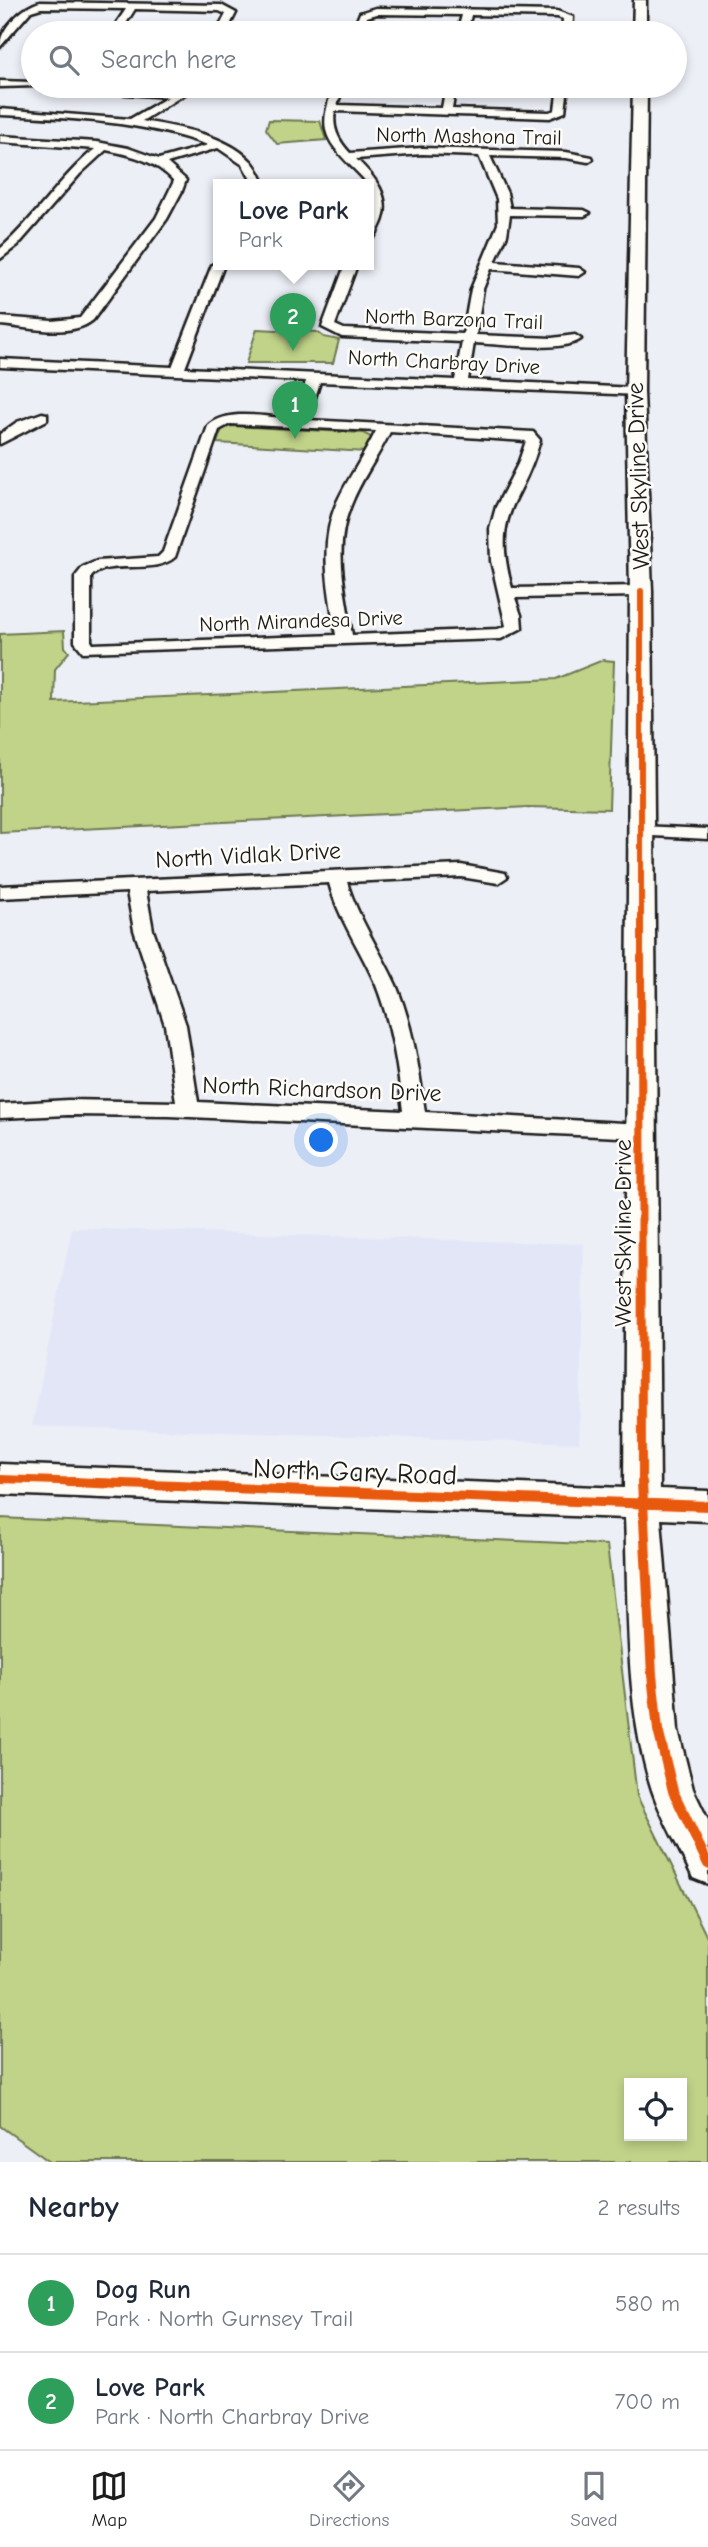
<!DOCTYPE html>
<meta charset="utf-8">
<style>
body{margin:0;font-family:"Comic Neue",sans-serif;background:#f6f6f7;color:#1f2937}
.controls{position:absolute;right:21px;bottom:21px;display:grid;overflow:hidden;border-radius:0px;box-shadow:0 4px 10px #0003}
.controls button{width:63px;height:63px;display:grid;place-items:center;padding:0;border:0;border-bottom:2px solid #e0e1e3;background:#fff;color:#1f2937;font:35px sans-serif}
.you{position:absolute;left:322px;top:1141px;width:24px;height:24px;margin:-18px;border:5px solid #fff;border-radius:50%;background:#1a73e8;box-shadow:0 0 0 10px #1a73e833}
.badge{display:grid;place-items:center;width:46px;height:46px;border-radius:50%;background:#1c1c1c;color:#fff;font-size:23px;font-weight:700}
.pin{position:absolute;translate:-50% -58px;filter:drop-shadow(0 2px 4px #0008)}
.pin::after{content:'';position:absolute;top:37px;width:24px;height:21px;background:inherit;clip-path:polygon(0 0,100% 0,50% 100%)}
.popup{position:absolute;left:213px;top:179px;width:161px;height:91px;box-sizing:border-box;display:grid;place-content:center;border-radius:0px;background:#fff;filter:drop-shadow(0 2px 5px #0005);font-size:23px;white-space:nowrap;color:#747a83}
.popup b{font-size:26px;color:#1f2937}
.popup::after{content:'';position:absolute;left:50%;top:100%;margin-left:-14px;border:14px solid transparent;border-top-color:#fff}
.list{margin:0;padding:0;list-style:none}
h2{display:flex;justify-content:space-between;align-items:center;height:91px;margin:0;padding:0 28px;font-size:30px}
h2 small{font-size:23px;font-weight:400;color:#747a83}
.list li{display:grid;grid-template-columns:46px 1fr auto;gap:21px;align-items:center;box-sizing:border-box;height:98px;padding:0 28px;border-top:2px solid #e0e1e3}
.list b{display:block;font-size:26px;white-space:nowrap}
.list p{margin:0;font-size:23px;white-space:nowrap;color:#747a83}
.list em{font-size:23px;font-style:normal;color:#747a83}
.icon{flex:none;width:38px;height:38px;fill:none;stroke:currentColor;stroke-width:2;stroke-linecap:round;stroke-linejoin:round}
.map{position:relative;flex:none;width:708px;height:2162px;overflow:hidden}
.search{position:absolute;background:#fff;box-shadow:0 4px 10px #0003;left:21px;right:21px;top:21px;height:77px;display:flex;align-items:center;gap:18px;box-sizing:border-box;padding:0 24px;border-radius:38px;color:#747a83;font-size:26px}
.sheet{height:287px;background:#fff}
nav{display:flex;justify-content:space-around;align-items:center;box-sizing:border-box;height:98px;border-top:2px solid #e0e1e3;background:#fff;font-size:19px;color:#747a83}
nav a{display:grid;justify-items:center;gap:4px}
nav .on{color:#1c1c1c}
.map>svg:first-child{display:block}
.built{fill:#e2e6f7}
.green{fill:#c0d388;stroke:#6e7852;stroke-width:2;fill-rule:evenodd}
.lines{fill:none;stroke-linecap:round;stroke-linejoin:round}
.street-casing{stroke:#1c1c1c;stroke-width:5}
.secondary-casing{stroke:#1c1c1c;stroke-width:5}
.street{fill:#fdfcf7;fill-rule:evenodd}
.secondary{fill:#fdfcf7;fill-rule:evenodd}
.cycleway-far2-casing{stroke:#fdfcf7;stroke-width:10}
.cycleway-far1-casing{stroke:#fdfcf7;stroke-width:12}
.cycleway-casing{stroke:#fdfcf7;stroke-width:14}
.cycleway-far2{stroke:#e8590c;stroke-width:6}
.cycleway-far1{stroke:#e8590c;stroke-width:8}
.cycleway{stroke:#e8590c;stroke-width:10}
.labels{text-anchor:middle;stroke-width:5;stroke-linejoin:round;paint-order:stroke}
.far-street-label{font-size:21px;fill:#1c1c1c;stroke:#fdfcf7}
.street-label{font-size:24px;fill:#1c1c1c;stroke:#fdfcf7}
.near-street-label{font-size:28px;fill:#1c1c1c;stroke:#fdfcf7}
</style>
<div class="map">
<svg width="708" height="2162" viewBox="0 0 708 2162">
<rect width="100%" height="100%" fill="#edeff7"/>
<filter id="ink" filterUnits="userSpaceOnUse"><feTurbulence type="fractalNoise" baseFrequency=".0143" numOctaves="2"/><feDisplacementMap in="SourceGraphic" scale="14" xChannelSelector="R" yChannelSelector="G"/><feConvolveMatrix kernelMatrix="1 2 1 2 8 2 1 2 1" color-interpolation-filters="sRGB"/></filter>
<g filter="url(#ink)">
<path class="built" d="M72 1228 584 1244 579 1443 32 1426Z"/>
<path class="green" d="M269 120 320 121 326 140 277 144 266 129Z
M257 329 317 332 324 337 339 340 333 363H246Z
M230 426 363 433 371 437 366 452 217 443 222 429Z
M64 631 65 647 69 652 55 669 54 702 556 679 603 660 614 661 609 809 528 807 0 833V634Z
M0 1518 607 1545 637 1796 708 1939V2162H50L0 2126ZM629 2083H682V2136H629Z"/>
<g class="lines">
<defs>
<path id="street" d="M40 2 221 5 236 13 226 33H216L226 14 219 11 135 9 120 33H110L126 9 41 8 31 11 0 47C0 27 23 7 40 2Z
M376 8 557 11 573 17 572 33H562L563 19 557 17 471 15 467 33H457L462 15 377 14 367 17 362 33H352L360 13Z
M0 81 33 82V86H37L0 87Z
M53 86H117L176 92 186 86H198L142 121C177 127 225 134 251 161 257 167 261 177 265 185H254L243 165 218 148 167 163 186 180 182 191 167 219 93 320C71 339 26 327 0 325V317L52 321 80 318 156 218 174 181C156 161 132 155 106 150L80 174 18 245 0 259V249C35 219 59 178 95 149L0 142V136L97 142 128 148 159 159 208 145C142 121 70 118 0 115V109L130 119 168 97 58 89Z
M334 86H344L337 105 442 108 446 86H456L452 109 549 112 555 110 558 86H568L565 112 550 118 335 111C332 128 338 140 350 153L422 148 566 152 592 157 593 159 588 162 566 158 490 156 507 193 510 208 584 210 590 213 584 216 510 215 507 235 495 262 579 268 585 272 579 276 491 269 483 289 476 335 552 338 575 335 581 339C563 353 499 344 474 343L468 380 635 388 640 389V395L320 382 308 420 533 432 540 440C523 506 490 509 512 588L641 586 649 591 641 596 515 598 521 615 522 628 501 639 83 652 75 642V577L83 567 97 561 158 557 163 552 208 426C227 407 270 418 295 419L306 381 0 367V359L172 367 212 265 218 261V265H224L185 368 455 380 462 342 342 337 322 327 345 265H357L335 325 344 329 463 334 471 289 498 224 497 199 479 156 422 154 356 159C374 176 393 197 381 224 377 232 375 239 368 242 368 224 378 207 370 189 367 181 359 174 353 168 322 137 319 127 334 86ZM230 424 376 431C364 456 348 478 337 502 318 545 329 591 336 635L93 644 91 641V577C107 558 154 576 175 557L219 430ZM390 432 526 441 518 464 496 507 490 529 491 561 506 626 498 629 352 635C345 591 333 547 351 505 361 479 378 457 390 432Z
M42 413 47 414V420L0 444V434L17 422Z
M641 826 708 829V839L635 835 632 831Z
M461 865 505 873 507 877 498 883 461 877 347 882C358 919 380 950 396 985 413 1026 419 1069 425 1112L642 1124 650 1126 653 1131 650 1136 642 1138 169 1116 68 1115 0 1118V1104L68 1100 176 1102 165 1025 134 930 127 892 0 898V886ZM329 883C339 920 361 950 376 985 392 1026 398 1068 403 1111L198 1102 186 1025 153 930 146 891Z"/>
<path id="secondary" d="M634 0H646V33H633Z
M633 86H647L644 392 652 591 660 1489 708 1491V1521L661 1519 678 1730 693 1789 708 1820V1884L693 1878C680 1849 662 1820 652 1790 624 1704 629 1607 625 1518L0 1494V1464L624 1488 630 591 626 392Z"/>
</defs>
<use href="#street" class="street-casing"/>
<use href="#secondary" class="secondary-casing"/>
<use href="#street" class="street"/>
<use href="#secondary" class="secondary"/>
<defs>
<path id="cycleway-far2" d="M641 591V959"/>
<path id="cycleway-far1" d="M641 957 642 1483
M0 1479 115 1483"/>
<path id="cycleway" d="M69 1482 708 1506
M642 1482 652 1675 658 1730 673 1791 708 1864"/>
</defs>
<use href="#cycleway-far2" class="cycleway-far2-casing"/>
<use href="#cycleway-far1" class="cycleway-far1-casing"/>
<use href="#cycleway" class="cycleway-casing"/>
<use href="#cycleway-far2" class="cycleway-far2"/>
<use href="#cycleway-far1" class="cycleway-far1"/>
<use href="#cycleway" class="cycleway"/>
</g>
</g>
<g class="labels">
<g class="far-street-label">
<text transform="translate(469 136) rotate(1)" y="7">North Mashona Trail</text>
<text transform="translate(454 319) rotate(2)" y="7">North Barzona Trail</text>
<text transform="translate(444 362) rotate(3)" y="7">North Charbray Drive</text>
<text transform="translate(301 621) rotate(-2)" y="7">North Mirandesa Drive</text>
</g>
<g class="street-label">
<text transform="translate(638 476) rotate(-92)" y="8">West Skyline Drive</text>
<text transform="translate(248 855) rotate(-3)" y="8">North Vidlak Drive</text>
<text transform="translate(322 1089) rotate(2)" y="8">North Richardson Drive</text>
<text transform="translate(623 1233) rotate(-90)" y="8">West Skyline Drive</text>
</g>
<g class="near-street-label">
<text transform="translate(355 1471) rotate(2)" y="10">North Gary Road</text>
</g>
</g>
</svg>
<div class="controls">
<button><svg class="icon" aria-label="locate" viewBox="0 0 24 24"><circle cx="12" cy="12" r="6"/><path d="M12 2v4M12 18v4M2 12h4M18 12h4"/></svg></button>
</div>
<div class="you"></div>
<div class="pin badge" style="left:295px;top:439px;background:#2e9e5b">1</div>
<div class="pin badge" style="left:293px;top:351px;background:#2e9e5b">2</div>
<div class="popup"><b>Love Park</b>Park</div>
<div class="search"><svg class="icon" aria-label="search" viewBox="0 0 24 24"><circle cx="10" cy="10" r="6"/><path d="M15 15l6 6"/></svg>Search here</div>
</div>
<section class="sheet">
<h2>Nearby<small>2 results</small></h2>
<ul class="list">
<li><span class="badge" style="background:#2e9e5b">1</span><div><b>Dog Run</b><p>Park · North Gurnsey Trail</p></div><em>580 m</em></li>
<li><span class="badge" style="background:#2e9e5b">2</span><div><b>Love Park</b><p>Park · North Charbray Drive</p></div><em>700 m</em></li>
</ul>
</section>
<nav>
<a class="on"><svg class="icon" aria-label="map" viewBox="0 0 24 24"><path d="M3 6l6-2 6 2 6-2v14l-6 2-6-2-6 2zM9 4v14M15 6v14"/></svg>Map</a>
<a><svg class="icon" aria-label="directions" viewBox="0 0 24 24"><path d="M12 3l9 9-9 9-9-9zM9 14v-3h6M13 9l2 2-2 2"/></svg>Directions</a>
<a><svg class="icon" aria-label="saved" viewBox="0 0 24 24"><path d="M7 4h10v16l-5-4-5 4z"/></svg>Saved</a>
</nav>
